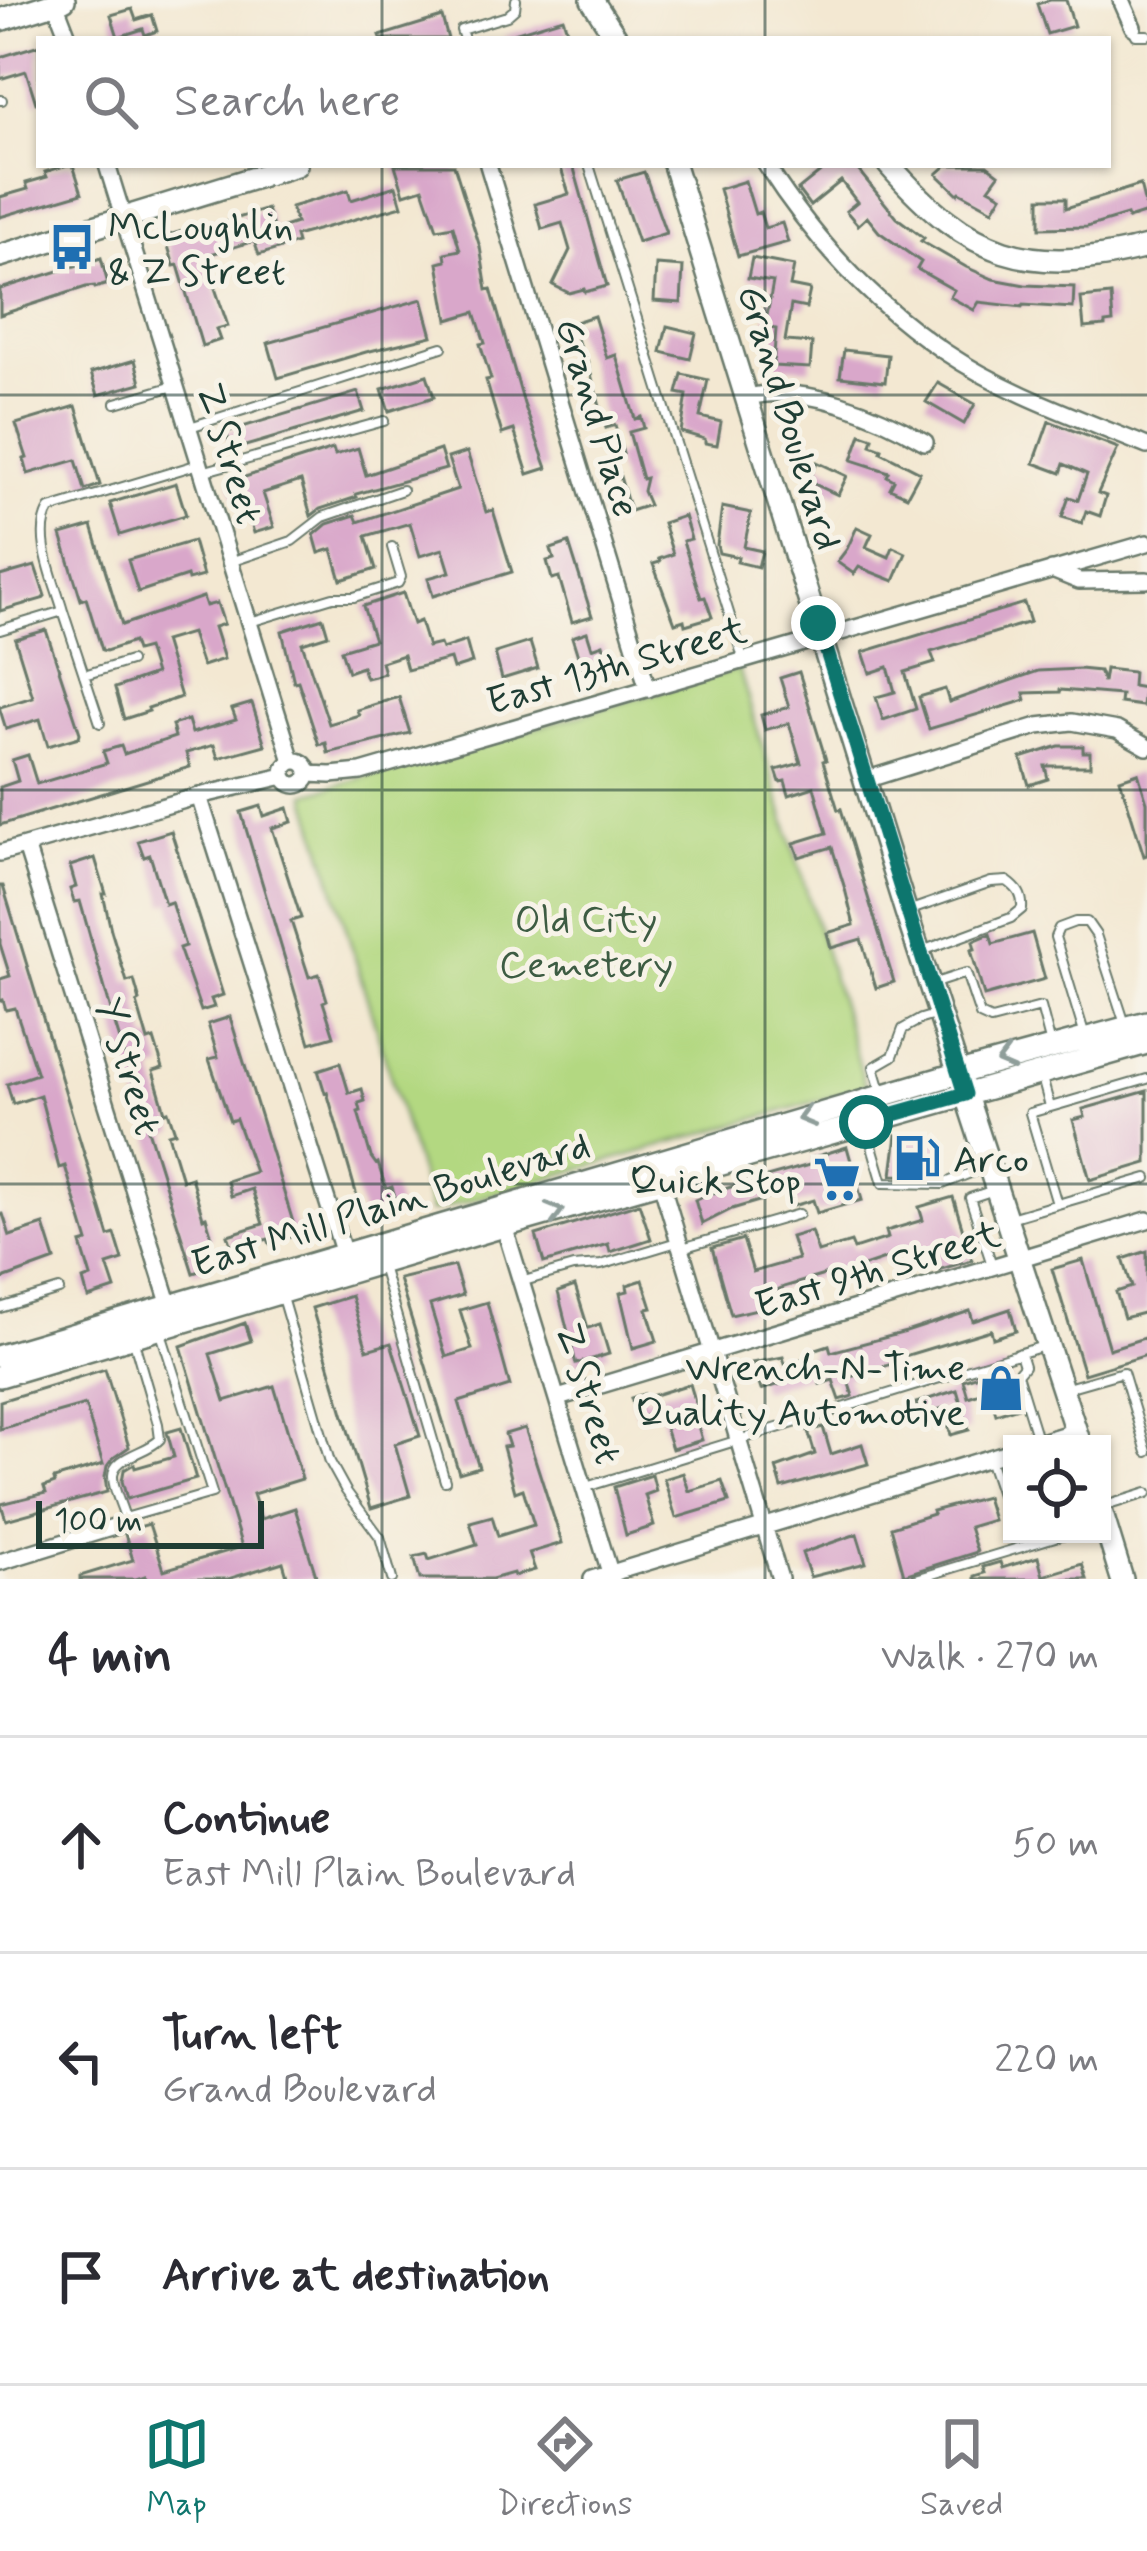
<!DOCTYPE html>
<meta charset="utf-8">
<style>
body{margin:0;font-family:Mynerve,sans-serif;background:#f2f2f3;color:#2b2b33}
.controls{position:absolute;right:36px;bottom:36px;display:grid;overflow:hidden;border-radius:0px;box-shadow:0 3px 9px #0004}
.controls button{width:108px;height:108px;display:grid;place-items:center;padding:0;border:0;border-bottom:3px solid #e1e1e2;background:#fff;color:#2b2b33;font:60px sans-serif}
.scale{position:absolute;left:36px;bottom:30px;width:228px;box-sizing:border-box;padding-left:12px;border:6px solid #1f3d34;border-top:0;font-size:33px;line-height:42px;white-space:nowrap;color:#1f3d34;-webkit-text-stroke:9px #f7f3e8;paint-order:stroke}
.stop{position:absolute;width:36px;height:36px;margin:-27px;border:9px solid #0f766e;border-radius:50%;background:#fff}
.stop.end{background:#0f766e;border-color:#fff;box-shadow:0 3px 12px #0008}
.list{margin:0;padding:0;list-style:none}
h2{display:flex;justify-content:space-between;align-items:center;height:156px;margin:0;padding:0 48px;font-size:51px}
h2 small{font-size:39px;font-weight:400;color:#7c7c81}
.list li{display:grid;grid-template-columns:78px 1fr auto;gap:36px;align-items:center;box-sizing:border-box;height:216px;padding:0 48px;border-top:3px solid #e1e1e2}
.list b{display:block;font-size:45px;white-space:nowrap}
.list p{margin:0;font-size:39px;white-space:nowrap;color:#7c7c81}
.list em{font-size:39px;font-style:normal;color:#7c7c81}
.icon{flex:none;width:66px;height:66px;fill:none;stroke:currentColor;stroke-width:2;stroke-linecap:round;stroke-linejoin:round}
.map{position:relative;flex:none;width:1147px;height:1579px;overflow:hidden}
.search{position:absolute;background:#fff;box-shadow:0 3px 9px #0004;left:36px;right:36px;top:36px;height:132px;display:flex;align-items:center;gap:30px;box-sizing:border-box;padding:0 42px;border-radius:0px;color:#7c7c81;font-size:45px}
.sheet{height:804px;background:#fff}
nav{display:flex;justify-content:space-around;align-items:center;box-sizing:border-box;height:168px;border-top:3px solid #e1e1e2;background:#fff;font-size:33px;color:#7c7c81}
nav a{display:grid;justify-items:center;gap:6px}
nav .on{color:#0f766e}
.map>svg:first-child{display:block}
.green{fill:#b3d881;stroke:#698a5a;stroke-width:3}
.building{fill:#d9a7ca}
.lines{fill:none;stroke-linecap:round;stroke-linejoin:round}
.lane-casing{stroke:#69796b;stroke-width:12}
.street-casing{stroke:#69796b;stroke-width:20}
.secondary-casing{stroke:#69796b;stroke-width:26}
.lane{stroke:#fff;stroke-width:8}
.street{stroke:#fff;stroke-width:15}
.secondary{stroke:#fff;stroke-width:21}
.oneway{stroke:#8f9e9a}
.route{stroke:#0f766e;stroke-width:15}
.grid{fill:none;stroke:#1f3d34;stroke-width:3;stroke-opacity:0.55}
.labels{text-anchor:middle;stroke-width:10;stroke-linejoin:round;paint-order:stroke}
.poi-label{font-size:39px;fill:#1f3d34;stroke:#f7f3e8;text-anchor:start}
.street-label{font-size:39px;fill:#1f3d34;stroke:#f7f3e8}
.park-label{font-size:39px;fill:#3d5c43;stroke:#f7f3e8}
</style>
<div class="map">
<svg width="1147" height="1579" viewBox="0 0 1147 1579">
<rect width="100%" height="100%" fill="#f7f3e8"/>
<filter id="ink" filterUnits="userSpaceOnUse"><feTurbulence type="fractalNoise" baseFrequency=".00833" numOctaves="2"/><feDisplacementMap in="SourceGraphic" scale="24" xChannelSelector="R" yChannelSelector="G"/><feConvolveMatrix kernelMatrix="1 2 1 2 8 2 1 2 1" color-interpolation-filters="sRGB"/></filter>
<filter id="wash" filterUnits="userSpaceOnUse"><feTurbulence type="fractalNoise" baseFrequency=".004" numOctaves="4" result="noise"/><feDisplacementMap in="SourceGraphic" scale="48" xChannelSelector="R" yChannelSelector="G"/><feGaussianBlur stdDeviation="2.7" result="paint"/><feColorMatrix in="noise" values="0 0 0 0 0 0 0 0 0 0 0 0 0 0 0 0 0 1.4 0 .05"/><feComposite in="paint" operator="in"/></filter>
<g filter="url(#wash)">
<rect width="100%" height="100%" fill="#f3e8d2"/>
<path class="green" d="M739 669 866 1087 431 1212 306 794Z"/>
<g id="blocks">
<path class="building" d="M1050 0H1066L1074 26 1047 34 1037 4Z
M132 9 136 20 152 15 157 31 145 35 143 29 118 37 111 15Z
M442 17 448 39H381L380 36Z
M563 18 570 39H505L504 36Z
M39 45V103H36L26 71 0 79V57Z
M67 165H73L82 193 0 217V197L28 189 26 183 47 177 45 172Z
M395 165H454L480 247 487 290 491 289 524 404 547 468 528 474 514 430 502 434 486 380 491 379 480 344 485 343 475 312 448 320 438 263 446 261 445 253 460 250 453 226 437 229 423 188 404 194Z
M560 165H573L607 286 585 292 584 289 569 293 553 285 570 250 562 223 542 229 535 204 569 194Z
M829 165H854L897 218 924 238 921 241 966 267 993 279 1025 285 1074 287 1073 308 1023 305 1022 307 979 302 974 310 950 297 954 290 917 269 921 262 879 232 867 217 858 225 846 211 857 202 841 181 810 206 798 190Z
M947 165H987L999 174 989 188 1002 195 993 210 960 192 958 194 937 174Z
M644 172 666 233 638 242 617 180Z
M745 181 755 214 760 212 765 228 782 223 788 242 738 256 719 189Z
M1140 185 1147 213 1128 219 1127 215 1087 227 1040 228V198H1066V208Z
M396 186 402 206 295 236 297 243 259 255 254 241 204 256 228 326 216 329 220 340 202 346 178 265 174 266 165 236 196 227 199 237 230 228 228 221 267 209 274 230 296 223 291 207 348 190 351 200Z
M101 258 108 284 95 288 94 286 86 287 0 315V289Z
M752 258 794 266 790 286 810 290 806 308 791 305 785 341 812 343 810 368 773 366 776 329 765 327 773 282 748 278Z
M656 265 683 267 681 303 654 301Z
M1111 295 1113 322 1105 323V326L1084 328 1081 298Z
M422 299 432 336 366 352 278 378 268 343Z
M594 316 607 358 616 355 635 419 641 417 644 428 629 432 642 479 646 478 643 491 649 505 630 511 614 456 623 454 615 425 606 428 585 353 582 354 572 323Z
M667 326 696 333 690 359 661 352Z
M844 350 888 355 885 382 840 377Z
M135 360 141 383 98 395 91 373Z
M682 374 708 380 700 417 721 422 717 445 705 443V439L681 432 687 395 677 393Z
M427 375 434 397 389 411 382 389Z
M938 383 975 404 964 424 926 402Z
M358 392 364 411 232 450 226 432Z
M76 406 100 485 85 490 76 460 28 474 24 459 27 458 16 424Z
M1049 421 1118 448 1098 493 1106 496 1100 516 1086 511 1082 523 1062 517 1069 497 1078 500 1087 474 1064 464 1061 473 1034 463Z
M861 434 873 438 871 445 882 449 881 452 920 472 907 496 890 488 894 480 887 476 889 472 852 460Z
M358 448 366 475 440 450 446 469 356 494 357 497 320 509 311 516 301 481 263 493 274 527 254 533 244 499 236 501 229 482 333 449 335 455Z
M467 452 486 512 493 510 512 572 433 596 428 578 450 572 443 549 420 556 410 523 366 536 376 569 341 580 332 549 319 553 314 535 327 524 355 515 358 522 458 489 448 458Z
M817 462 847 476 838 495 808 481Z
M176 483 186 515 120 535 110 503Z
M722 507 751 513 744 547 762 551 758 567 737 562 738 557 719 553 717 545Z
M684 516 691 539 683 541 701 598 705 597 712 617 685 625 684 620 675 623 653 564 660 562 659 559 673 554 663 523Z
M92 526 122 625 203 597 206 606 217 603 224 624 214 627 224 659 202 666 191 633 164 641 181 697 148 708 149 711 124 719 115 688 155 674 147 648 136 651 133 642 106 651 102 650 86 598 81 600 61 535Z
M857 527 872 534 866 547 889 557 893 547 906 553 894 581 859 567 854 574 837 562 847 549Z
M193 541 203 576 188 580 187 576 138 592 128 560Z
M569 543 592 616 572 622 559 577 552 579 547 561 554 559 551 549Z
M35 566 45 596 42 599 0 611V576Z
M403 593 413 624 420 621 428 647 440 644 442 649 466 641 472 663 453 669 450 659 407 670 403 655 381 662 384 673 374 676 366 678 362 667 348 672 341 650 374 640 363 606Z
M1024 603 1030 622 931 652 935 663 905 672 916 709 883 720 876 697 895 692 888 667 870 673 863 652Z
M323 618 328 635 302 643 329 724 359 715 357 710 399 697 410 733 328 753 326 743 319 745 298 681 294 682 282 631Z
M46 630 80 733 79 737 48 746 40 719 6 729 0 710V707L33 697 15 639Z
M587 632 592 648 603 644 608 661 582 669 572 637Z
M530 642 538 668 502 679 495 653Z
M1079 669 1099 671 1103 682 1105 669 1133 672 1132 686 1144 688 1142 706 1120 703 1121 695 1060 690V692L1024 693 1026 700 929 729 919 697 945 689 949 702 1038 671Z
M799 672 826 760 823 761 838 810 841 809 894 982 876 988 861 939 831 948 827 933 854 925 845 889 832 847 799 857 794 843 827 833 814 787 789 795 785 781 780 782 776 770 801 763 789 723 765 730 761 715 789 707 780 678Z
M252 703 265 745 218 758 214 745 186 753 190 767 0 825V787L18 781 12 760 28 755 37 784 107 763 103 751 121 746 124 754 175 737 172 725 188 720 192 733 236 720 232 709Z
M1059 746H1083V752H1090V766H1045L1048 779 1029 785 1021 758Z
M1138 773 1147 802V855L1144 856 1120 779Z
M261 806 264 816 288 808 292 822 272 828 301 918 291 921 309 977 319 974 327 1000 323 1002 334 1036 310 1043 241 812Z
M171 831 223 995 211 999 214 1007 201 1011 179 948 185 946 171 902 165 904 150 855 144 857 138 841Z
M95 858 106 894H103L111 930 127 982 134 980 140 1001 137 1003 148 1041 154 1039 163 1068 153 1071 165 1112 168 1111 175 1132 168 1134 182 1180 191 1177 203 1218 206 1217 212 1237 204 1240 212 1267 193 1273 114 1021 80 901 74 902 70 889 76 887 70 866Z
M0 886H3L109 1236 115 1234 123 1260 107 1265 115 1289 88 1298 83 1280 91 1277 81 1244 88 1242 65 1166 59 1168 40 1095 13 1104 7 1084 37 1074 15 1008 6 1010 3 1000 0 1001V979L10 976 0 944Z
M1032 933 1045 979 984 996 971 950 975 949 973 941 990 934 993 944Z
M230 1017 297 1235 270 1244 268 1239 233 1249 228 1235 263 1224 252 1189 231 1196 227 1181 255 1172 236 1119 230 1121 209 1059 218 1057 208 1024Z
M340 1063 349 1093 362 1089 365 1101 359 1103 361 1111 358 1112 371 1157 376 1164 378 1163 386 1189 392 1187 398 1206 363 1217 327 1092 325 1093 318 1070Z
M1147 1091V1163L1090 1180 1073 1120 1085 1117 1083 1109Z
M897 1135 942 1141 938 1176 892 1175Z
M847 1147 862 1200 817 1213 813 1200 793 1206 789 1192 732 1209 702 1224 695 1200 724 1189 813 1164 811 1158Z
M953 1197 972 1260 938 1270 935 1261 916 1267 911 1250 832 1277 831 1273 784 1287 763 1296 766 1307 731 1315 712 1248 743 1239 753 1272 798 1259 791 1237 811 1231 818 1252 851 1242 854 1249 888 1238 886 1231 923 1220 919 1207Z
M639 1203 651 1239 610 1252 608 1244 544 1263 536 1235Z
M0 1214H3L10 1236 44 1225 55 1260 0 1280Z
M1147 1251V1312L1124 1318 1116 1292 1132 1287 1123 1259Z
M1083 1260 1109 1349 1147 1337V1355L1084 1374 1052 1269Z
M454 1266 463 1295 430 1305 446 1357 472 1349 460 1310 487 1302 510 1386 459 1402 479 1467 459 1473 399 1279Z
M643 1280 652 1308 647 1309 657 1341 633 1348 620 1293 628 1291 627 1285Z
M575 1286 588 1328 600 1324 609 1354 576 1364 558 1292Z
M351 1296 367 1350 391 1343 420 1436 395 1444 410 1496 371 1508 312 1308Z
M1010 1309 1016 1331 993 1338 991 1330 891 1360 892 1364 847 1378 853 1396 840 1400 833 1380 820 1384 817 1373 761 1390 752 1363 783 1357 785 1364 812 1356 810 1351 829 1345 831 1352 906 1332 970 1311 973 1321Z
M245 1323 251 1341 210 1354 225 1401 274 1386 302 1479 253 1494 261 1519 295 1508 317 1579H288L283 1562 228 1579H146L145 1576 136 1579H80V1576L133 1560 125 1534 128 1530 149 1524 164 1570 242 1547 181 1346Z
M1005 1366 1018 1407 996 1414 989 1390 968 1397 963 1380Z
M105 1369 129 1447 113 1458 107 1466 105 1477 107 1492 6 1520 1 1504 46 1493 44 1487 55 1483 54 1479 103 1464 85 1405 0 1429V1401Z
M690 1384 697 1407 693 1408 702 1440 672 1449 660 1412 638 1418 631 1398 644 1394 645 1398Z
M957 1390 969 1430 951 1435 943 1408 920 1415 916 1403Z
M823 1427 831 1454 862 1444 868 1464 782 1488 776 1468 815 1454 808 1431Z
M181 1428 196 1479 127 1499 122 1481 124 1470 134 1464 135 1468 174 1457 167 1432Z
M525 1428 562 1543 529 1553 535 1570 514 1576 513 1573 492 1579H420L414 1557 427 1554 429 1560 477 1545 470 1522 492 1516 498 1536 534 1525 523 1489 515 1492 503 1447 509 1446 505 1434Z
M683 1473 689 1491 722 1481 729 1502 676 1518 664 1479Z
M652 1475 656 1491 645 1495 654 1526 626 1535 614 1487Z
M986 1497 993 1520 969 1527 977 1552 904 1575 891 1527 933 1514 932 1511Z
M857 1534 866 1563 810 1577 802 1553Z
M1038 1557 1043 1576 1082 1564 1087 1579H975V1576L985 1573 983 1567 1000 1562 1002 1568Z"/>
</g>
</g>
<g filter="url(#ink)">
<use href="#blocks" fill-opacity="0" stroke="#69796b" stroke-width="3"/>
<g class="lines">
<defs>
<path id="lane" d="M1133 29 1136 35H1147
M464 39 461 30 507 16 515 9 516 0
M0 100H2
M589 165 744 661
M116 403 174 386
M190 427 442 347
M202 472 384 421
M233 561 292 541 323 517 402 490
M63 611 100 723
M250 622 333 597H354L398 583 401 577 392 547
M0 630 63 611C55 582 33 536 50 509L199 464
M84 675 130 661
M908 911 991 882 1007 881C1018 889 1023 895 1022 909L1011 918 922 951
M932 984 966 973 980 1015 991 1020 1041 1007 1051 1045
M1085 1036 1055 937 1059 928 1075 922H1087L1096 935 1126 1027
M1041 1074 1050 1107
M882 1094 874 1067 893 1056 903 1029 921 1019 938 1014
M867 1129 883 1183 943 1184 988 1166
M991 1191 970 1198 992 1265
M1057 1204 1030 1113 1147 1079
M1010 1218 1147 1178
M682 1248 799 1214
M381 1263 445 1481
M524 1281 573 1267 601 1265 677 1242
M281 1294 330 1462 346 1491 380 1537 392 1579
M0 1308 59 1290
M1020 1353 1024 1366 1017 1374 1038 1442
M1067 1388 1123 1372 1147 1452
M989 1459 1012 1527
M586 1487 1047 1345
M1102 1507 1147 1493
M125 1518C122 1506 113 1490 113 1477 112 1456 148 1453 160 1439L158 1424 133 1338
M117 1526 125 1518 212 1493 160 1330
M1014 1534 1019 1538 1031 1534
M916 1579 1065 1534"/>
<path id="street" d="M54 0 69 39
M1121 0 1133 27
M107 165 292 761
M488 165 648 689
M766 165C813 238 873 304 945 352 1006 393 1079 418 1147 446
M748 397C805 383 877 414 925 442
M1052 570 1079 581 1147 580
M284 773a12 12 0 1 1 24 0a12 12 0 1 1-24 0Z
M308 774 331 775 361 772 1147 543
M865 780 1038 726 1072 722 1117 730 1147 747
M199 796 344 1254
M26 846 170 1306
M0 853 199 796 284 776
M661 1182 780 1579
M504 1226 612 1579
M558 1398 1147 1220
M1034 1444 1076 1431
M0 1562 117 1526
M592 1579 1012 1451"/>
<path id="secondary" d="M592 0 617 39
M0 20 64 0
M674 165 906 912 1080 1444
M889 165C970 257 1028 277 1147 247
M0 256 296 165
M0 1356 959 1073 1147 1022
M0 1376 504 1226 1147 1043
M1102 1514 1122 1579"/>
</defs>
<use href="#lane" class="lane-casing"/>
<use href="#street" class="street-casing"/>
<use href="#secondary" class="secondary-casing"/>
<use href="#lane" class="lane"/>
<use href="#street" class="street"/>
<use href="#secondary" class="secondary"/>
</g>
<defs><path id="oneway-chevron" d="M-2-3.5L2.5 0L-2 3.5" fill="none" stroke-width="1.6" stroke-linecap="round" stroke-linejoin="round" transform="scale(3)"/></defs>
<g class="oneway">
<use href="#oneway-chevron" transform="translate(1005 1060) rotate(165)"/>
<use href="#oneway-chevron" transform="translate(806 1117) rotate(164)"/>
<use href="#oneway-chevron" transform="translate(555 1212) rotate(-16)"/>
</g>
</g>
<g class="lines" filter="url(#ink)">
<path class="route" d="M818 623 965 1094 866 1122"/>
</g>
<path class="grid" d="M382 0V39M765 0V39M382 165V1579M765 165V1579M0 395H1147M0 790H1147M0 1184H1147"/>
<defs>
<symbol id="bus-bare" viewBox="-9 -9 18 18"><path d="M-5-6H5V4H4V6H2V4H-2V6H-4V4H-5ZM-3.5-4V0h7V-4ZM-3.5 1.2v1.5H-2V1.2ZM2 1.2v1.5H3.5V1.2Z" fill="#1f6fb2" stroke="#f7f3e8" stroke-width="2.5" paint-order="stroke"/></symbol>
<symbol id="fuel-bare" viewBox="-9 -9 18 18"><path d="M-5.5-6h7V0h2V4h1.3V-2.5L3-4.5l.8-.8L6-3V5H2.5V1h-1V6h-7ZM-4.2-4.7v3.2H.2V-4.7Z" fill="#1f6fb2" stroke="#f7f3e8" stroke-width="2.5" paint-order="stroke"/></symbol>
<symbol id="supermarket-bare" viewBox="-9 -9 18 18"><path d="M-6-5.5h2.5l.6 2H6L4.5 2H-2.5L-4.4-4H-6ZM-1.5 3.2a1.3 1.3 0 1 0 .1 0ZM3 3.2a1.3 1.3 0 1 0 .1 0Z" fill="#1f6fb2" stroke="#f7f3e8" stroke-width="2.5" paint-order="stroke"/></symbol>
<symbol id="shop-bare" viewBox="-9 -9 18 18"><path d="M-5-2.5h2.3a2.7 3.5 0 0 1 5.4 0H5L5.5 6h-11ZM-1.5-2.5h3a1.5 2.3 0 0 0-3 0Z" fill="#1f6fb2" stroke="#f7f3e8" stroke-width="2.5" paint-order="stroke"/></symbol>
</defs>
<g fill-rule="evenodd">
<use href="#bus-bare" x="39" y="214" width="66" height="66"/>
<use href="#fuel-bare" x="884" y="1125" width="66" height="66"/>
<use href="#supermarket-bare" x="804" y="1146" width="66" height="66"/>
<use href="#shop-bare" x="968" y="1355" width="66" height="66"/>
</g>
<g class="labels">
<g class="poi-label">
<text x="108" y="239">McLoughlin<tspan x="108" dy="45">&amp; Z Street</tspan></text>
<text x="953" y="1172">Arco</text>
<text x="801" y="1193" text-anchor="end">Quick Stop</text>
<text x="965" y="1380" text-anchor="end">Wrench-N-Time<tspan x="965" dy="45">Quality Automotive</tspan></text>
</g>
<g class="street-label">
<text transform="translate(599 417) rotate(73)" y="14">Grand Place</text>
<text transform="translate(791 417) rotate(73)" y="14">Grand Boulevard</text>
<text transform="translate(231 453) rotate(73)" y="14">Z Street</text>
<text transform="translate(616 664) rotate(-16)" y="14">East 13th Street</text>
<text transform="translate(130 1066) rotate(73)" y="14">Y Street</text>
<text transform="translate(390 1203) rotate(-17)" y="14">East Mill Plain Boulevard</text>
<text transform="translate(877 1268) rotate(-17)" y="14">East 9th Street</text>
<text transform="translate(590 1393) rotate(73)" y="14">Z Street</text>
</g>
<g class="park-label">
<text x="586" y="932">Old City<tspan x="586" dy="45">Cemetery</tspan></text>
</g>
</g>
</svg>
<div class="controls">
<button><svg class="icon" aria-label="locate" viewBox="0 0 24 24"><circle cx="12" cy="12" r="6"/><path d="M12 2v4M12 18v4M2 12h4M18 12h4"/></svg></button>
</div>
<div class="scale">100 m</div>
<div class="stop" style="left:866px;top:1122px"></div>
<div class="stop end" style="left:818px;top:623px"></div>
<div class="search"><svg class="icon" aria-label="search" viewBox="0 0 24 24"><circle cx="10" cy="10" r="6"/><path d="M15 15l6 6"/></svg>Search here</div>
</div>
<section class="sheet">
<h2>4 min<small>Walk · 270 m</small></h2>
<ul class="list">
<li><svg class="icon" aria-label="ahead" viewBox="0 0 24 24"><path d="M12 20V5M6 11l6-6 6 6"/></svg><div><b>Continue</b><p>East Mill Plain Boulevard</p></div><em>50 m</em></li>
<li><svg class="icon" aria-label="left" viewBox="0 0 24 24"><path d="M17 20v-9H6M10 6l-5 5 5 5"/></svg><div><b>Turn left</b><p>Grand Boulevard</p></div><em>220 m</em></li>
<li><svg class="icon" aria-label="arrive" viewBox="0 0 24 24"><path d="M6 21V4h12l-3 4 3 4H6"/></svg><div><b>Arrive at destination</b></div></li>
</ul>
</section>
<nav>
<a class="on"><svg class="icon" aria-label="map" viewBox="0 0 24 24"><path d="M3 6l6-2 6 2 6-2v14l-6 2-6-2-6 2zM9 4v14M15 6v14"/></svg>Map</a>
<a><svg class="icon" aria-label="directions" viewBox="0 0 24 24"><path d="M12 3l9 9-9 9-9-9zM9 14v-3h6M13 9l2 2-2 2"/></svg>Directions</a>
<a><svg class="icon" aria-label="saved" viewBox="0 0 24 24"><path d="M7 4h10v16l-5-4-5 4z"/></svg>Saved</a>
</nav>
